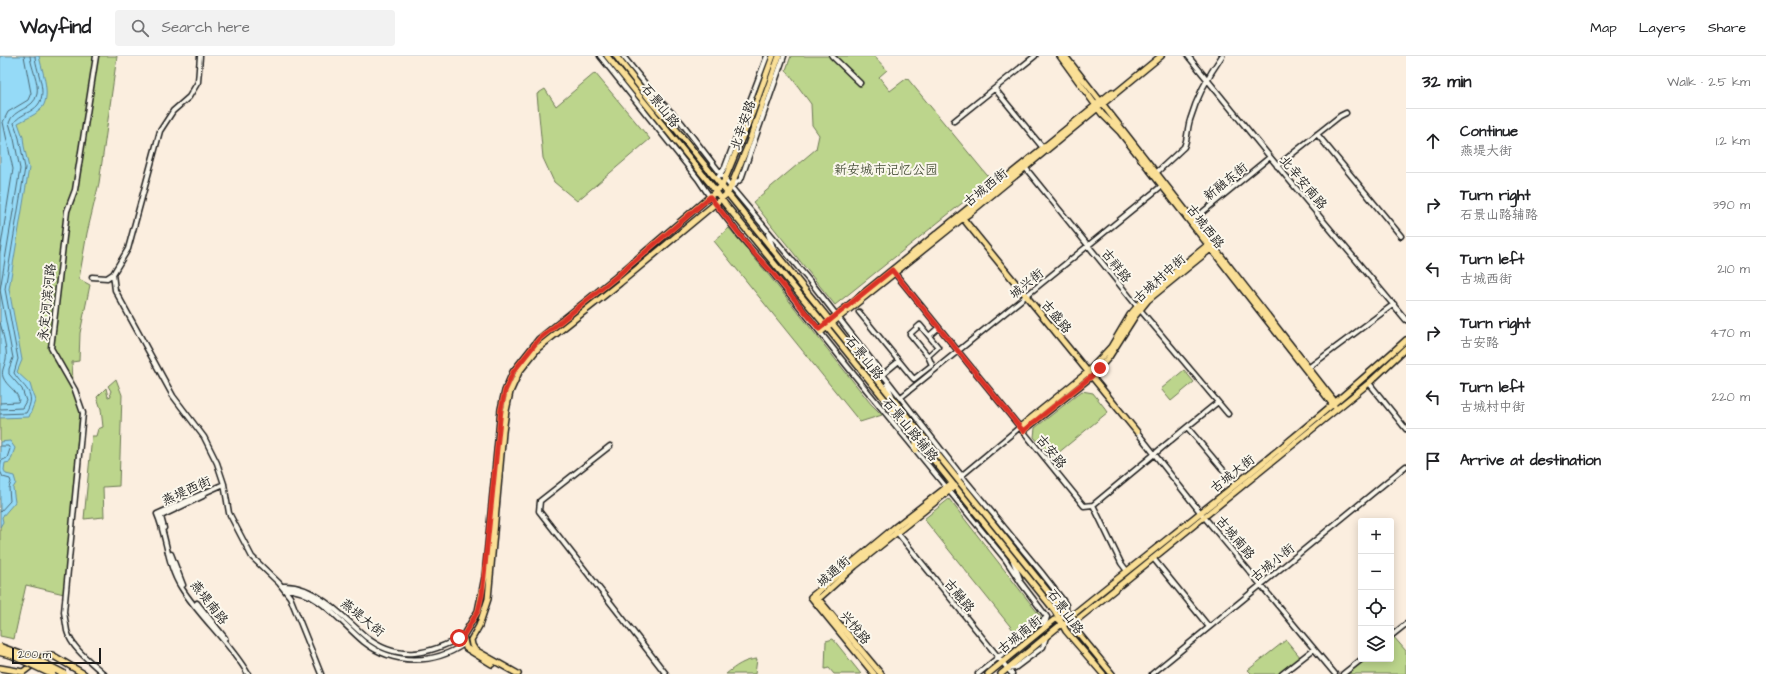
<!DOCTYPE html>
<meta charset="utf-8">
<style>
body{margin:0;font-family:"Architects Daughter","LXGW WenKai TC",sans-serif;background:#f2f2f2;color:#202124}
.controls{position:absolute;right:12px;bottom:12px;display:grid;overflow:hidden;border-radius:4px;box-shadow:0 2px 10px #0003}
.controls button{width:36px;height:36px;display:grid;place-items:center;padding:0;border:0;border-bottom:1px solid #e0e0e0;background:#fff;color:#202124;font:20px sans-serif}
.scale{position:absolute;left:12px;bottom:10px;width:89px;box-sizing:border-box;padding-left:4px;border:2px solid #1c1c1c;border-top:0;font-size:11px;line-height:14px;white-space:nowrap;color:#1c1c1c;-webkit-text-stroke:3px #fbf7ec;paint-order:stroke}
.stop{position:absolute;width:12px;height:12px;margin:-9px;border:3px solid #d93025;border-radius:50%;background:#fff}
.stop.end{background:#d93025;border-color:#fff;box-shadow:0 1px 4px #0008}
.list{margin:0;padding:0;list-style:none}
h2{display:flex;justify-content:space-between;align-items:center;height:52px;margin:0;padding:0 16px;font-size:17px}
h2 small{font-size:13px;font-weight:400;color:#757577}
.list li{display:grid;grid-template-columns:26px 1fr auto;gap:12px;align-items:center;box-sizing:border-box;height:64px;padding:0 16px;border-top:1px solid #e0e0e0}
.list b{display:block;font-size:15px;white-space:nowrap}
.list p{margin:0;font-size:13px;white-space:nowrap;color:#757577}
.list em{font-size:13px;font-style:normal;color:#757577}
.icon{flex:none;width:22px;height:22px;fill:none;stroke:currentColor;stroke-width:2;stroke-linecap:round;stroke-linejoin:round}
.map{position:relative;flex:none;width:1406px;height:618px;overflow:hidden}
header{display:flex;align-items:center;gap:24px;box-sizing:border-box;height:56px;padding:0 20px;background:#fff;border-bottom:1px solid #e0e0e0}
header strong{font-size:19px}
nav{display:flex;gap:22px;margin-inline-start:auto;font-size:14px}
.search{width:280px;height:36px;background:#f2f2f2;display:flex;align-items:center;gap:10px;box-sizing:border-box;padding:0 14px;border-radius:4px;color:#757577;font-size:15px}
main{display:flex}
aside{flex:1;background:#fff}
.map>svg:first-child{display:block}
.green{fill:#bcd58c;stroke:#6c7854}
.water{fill:#95daf7;stroke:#658e9f}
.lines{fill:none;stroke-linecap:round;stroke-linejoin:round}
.shore{stroke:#4c6874;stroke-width:1}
.minor-casing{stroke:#1c1c1c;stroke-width:7}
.major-casing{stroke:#1c1c1c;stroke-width:8}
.minor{stroke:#fbf7ec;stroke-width:4}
.major{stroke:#fadf96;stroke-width:5}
.highway-bridge-casing{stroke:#1c1c1c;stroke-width:9;stroke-linecap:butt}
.highway-bridge{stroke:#fadf96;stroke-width:6}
.route{stroke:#d93025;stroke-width:5}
.labels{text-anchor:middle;stroke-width:4;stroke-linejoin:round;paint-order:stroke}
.street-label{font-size:13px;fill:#1c1c1c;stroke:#fbf7ec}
.park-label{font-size:13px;fill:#4c543e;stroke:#fbf7ec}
</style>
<header>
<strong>Wayfind</strong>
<div class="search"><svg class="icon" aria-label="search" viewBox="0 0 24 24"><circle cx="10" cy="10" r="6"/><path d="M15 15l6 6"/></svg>Search here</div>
<nav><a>Map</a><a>Layers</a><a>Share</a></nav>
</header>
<main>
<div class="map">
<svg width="1406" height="618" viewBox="0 0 1406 618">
<rect width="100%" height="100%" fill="#fbeedf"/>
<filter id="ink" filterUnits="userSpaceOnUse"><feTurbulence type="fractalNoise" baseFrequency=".025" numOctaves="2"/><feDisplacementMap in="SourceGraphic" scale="8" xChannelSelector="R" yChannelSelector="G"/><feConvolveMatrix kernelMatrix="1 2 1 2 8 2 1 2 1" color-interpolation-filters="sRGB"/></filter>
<g filter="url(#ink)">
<path class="green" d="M0 0H117L99 127 87 177 79 223 90 229 80 277 79 305 72 306 73 326 70 331 78 346 80 356 64 538 26 529 14 583 0 580Z
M791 0H874L887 14 879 21 890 35 907 22 991 124 835 249 753 146 816 93 819 79 812 69 811 48 786 14Z
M595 17 650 83 577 145 554 126 543 102 537 38 545 33 556 50Z
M729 172 767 217 871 348 882 359 860 366 714 185Z
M1184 314 1194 326 1171 345 1161 333Z
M116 323 122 339 119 430 103 431 104 461 84 463 92 380H96L98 373 103 371 101 353 97 341 106 332 108 341 111 340 110 337 111 335 108 330Z
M1082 335 1093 337 1108 356 1052 402 1034 381 1035 372Z
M949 443 1041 561 1018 580 924 463Z
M1393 580 1406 595V618H1348L1366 603H1391V582Z
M833 583 861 618H834L829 612 825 613 826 585Z
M1286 584 1301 602 1281 618H1252L1248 614Z
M757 603 755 618H726C736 610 744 604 757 603Z"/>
<path class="water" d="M0 0H39C42 15 53 42 40 54 34 60 25 63 18 67L23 81 24 90 29 112 9 233 22 304 17 316 30 328 35 345 29 361 0 362Z
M10 385 15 392 10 406 5 407 4 414 6 418 14 420 16 427 13 432 15 446 2 461 3 466 0 471V386Z"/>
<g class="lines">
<path class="shore" d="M0 196 13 113 3 66 8 56 28 44 31 37 24 0
M0 266C2 275 8 295 6 303 5 310 1 314 3 321 7 331 16 333 19 344L18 346 0 347
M0 353 22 352 26 345 22 333 9 318V313L13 302 0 234 20 113 14 83 9 67C13 52 34 54 37 38 39 25 31 12 30 0
M0 358 26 357C38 336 23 332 14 317L18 303 5 233 25 112 19 82 14 67C17 61 26 58 32 54 52 42 36 18 35 0
M0 390H8L10 393 7 402 1 405 0 415 3 421 10 423 11 426 9 432 10 445 0 456"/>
<defs>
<path id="minor" d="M96 0 75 134 67 155 51 292 75 334 83 357 64 556C65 562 66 569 67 575 72 593 91 606 104 618
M200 0 198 26 189 41 173 55 160 75 128 193 113 218 115 234 173 340 204 381 217 407 224 428 229 457 252 501 279 527 290 541 321 618
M600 0 698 123 710 141 741 181 771 215 855 320 1005 503 1021 527 1047 561 1044 571
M623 0 656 41 681 66 731 131 813 229 957 414 1041 516 1062 543 1066 549V559
M832 0 860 27
M1188 0 1270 101 1406 264
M646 30 652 44
M995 33 1043 92
M954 65 1035 0
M1317 78 1401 180
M1024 110 1137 250 1228 358
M1277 110 1340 60 1346 57
M1156 117 1184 91C1188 82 1187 73 1190 64 1197 40 1208 20 1222 0
M717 123 725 111 767 0
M731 131 741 123 784 0
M1193 164 1270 101
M768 178 774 194
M893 215 1084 450 1093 449 1121 507 1127 515
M92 221 107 222 113 218
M859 256 912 321 914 323 932 309 928 300
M920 269 938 291 928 300 910 278Z
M929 280 938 272
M1308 312 1394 248
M883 321 882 319 899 305
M1369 327 1406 373
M887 328 893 342
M900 342 1164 128
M1218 346 1187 371 1235 428
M1137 376 1200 456 1335 618
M610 390 540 445 539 455 666 618
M960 421 1020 371
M224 428 157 458C167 481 167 509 181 531 200 562 230 586 248 618
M1093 449 1187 371
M160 457 164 472
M159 461 203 440
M896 475 1012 618
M171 498 183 529
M1153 502 1209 571
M1013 505 1020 523
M282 530C298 529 311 535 324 545 339 555 352 569 366 581 398 607 431 598 463 580
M284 533C318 534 340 566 364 586 393 609 434 609 464 588
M197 547 225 582
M1391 580 1406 568
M1008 613 1015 612 1043 591 1046 581
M978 618 1047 561
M1152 618 1406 410
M1282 618 1314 593
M1343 618 1362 603"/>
<path id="major" d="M607 0 712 130 725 148 825 269 1055 555 1066 575 1103 618
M616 0 654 49 675 72C804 232 932 393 1061 552L1075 573 1112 618
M1060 0 1102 58 1120 76 1334 350
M1065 0 1335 346
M961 160 1137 376
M819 273 1112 36
M821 276 963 162 970 157 1161 0
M1020 371 1088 316 1111 291 1130 259 1149 237 1210 187
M1023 375 1092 320 1109 301 1135 260 1148 244 1213 191
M916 382V394
M816 540 881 618
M815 546 855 510 955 430
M492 608 466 592 463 580 478 555 485 521 501 353 505 335 513 316 539 283 616 221 722 130 753 55 773 0
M0 612 23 616 44 600 52 599 84 618
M518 618 475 594 472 589 471 584 479 570 488 543 503 376 506 355 510 336 519 316 538 292 620 227 728 137 748 89 779 0
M874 618 811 541 894 472 952 427
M988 618 1054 564 1075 557C1186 467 1301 380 1406 284
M1001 618 1059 570 1078 563 1103 543 1369 327 1406 292"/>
</defs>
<use href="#minor" class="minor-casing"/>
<use href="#major" class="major-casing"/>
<use href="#minor" class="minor"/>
<use href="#major" class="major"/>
<defs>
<path id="highway-bridge" d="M0 591 41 606 64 618
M0 596 12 599 52 618"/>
</defs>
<use href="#highway-bridge" class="highway-bridge-casing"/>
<use href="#highway-bridge" class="highway-bridge"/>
</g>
</g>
<g class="lines" filter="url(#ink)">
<path class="route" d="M459 582 463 580 478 555 482 539 501 353 505 335 513 316 539 283 616 221 710 141 755 198 771 215 819 273 892 214 1023 375 1092 320 1100 312"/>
</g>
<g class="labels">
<g class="street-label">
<text transform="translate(661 49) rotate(51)" y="5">石景山路</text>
<text transform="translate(742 69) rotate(-71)" y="5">北辛安路</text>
<text transform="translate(1225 125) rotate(-39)" y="5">新融东街</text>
<text transform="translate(1304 126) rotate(50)" y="5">北辛安南路</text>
<text transform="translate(985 131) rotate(-39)" y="5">古城西街</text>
<text transform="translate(1206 170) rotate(52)" y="5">古城西路</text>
<text transform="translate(1117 209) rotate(52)" y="5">古祥路</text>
<text transform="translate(1159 222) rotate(-42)" y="5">古城村中街</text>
<text transform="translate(1026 227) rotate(-39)" y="5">城兴街</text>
<text transform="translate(46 246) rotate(-84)" y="5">永定河滨河路</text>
<text transform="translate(1057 260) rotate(50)" y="5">古盛路</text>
<text transform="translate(865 301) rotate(51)" y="5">石景山路</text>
<text transform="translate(911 373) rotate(50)" y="5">石景山路辅路</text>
<text transform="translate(1052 395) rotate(51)" y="5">古安路</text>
<text transform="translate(1232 417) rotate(-38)" y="5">古城大街</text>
<text transform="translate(186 434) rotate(-24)" y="5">燕堤西街</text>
<text transform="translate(1236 481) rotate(50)" y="5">古城南路</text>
<text transform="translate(1272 506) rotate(-39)" y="5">古城小街</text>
<text transform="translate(833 515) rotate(-42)" y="5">城通街</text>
<text transform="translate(960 539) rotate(51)" y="5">古融路</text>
<text transform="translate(210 546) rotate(52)" y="5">燕堤南路</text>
<text transform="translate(1066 555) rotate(54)" y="5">石景山路</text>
<text transform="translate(363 561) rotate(39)" y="5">燕堤大街</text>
<text transform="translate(856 571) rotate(50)" y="5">兴悦路</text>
<text transform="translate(1019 578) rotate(-39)" y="5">古城南街</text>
</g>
<g class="park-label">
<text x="886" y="118">新安城市记忆公园</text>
</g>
</g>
</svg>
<div class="controls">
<button>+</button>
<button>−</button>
<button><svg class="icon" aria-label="locate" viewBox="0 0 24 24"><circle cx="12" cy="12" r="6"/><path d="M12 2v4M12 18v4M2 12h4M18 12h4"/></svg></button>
<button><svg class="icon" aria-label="layers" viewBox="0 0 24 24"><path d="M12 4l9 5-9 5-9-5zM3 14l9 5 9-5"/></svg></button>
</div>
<div class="scale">200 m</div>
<div class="stop" style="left:459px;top:582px"></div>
<div class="stop end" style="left:1100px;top:312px"></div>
</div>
<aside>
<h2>32 min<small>Walk · 2.5 km</small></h2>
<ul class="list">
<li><svg class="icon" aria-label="ahead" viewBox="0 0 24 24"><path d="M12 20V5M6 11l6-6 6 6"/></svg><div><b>Continue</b><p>燕堤大街</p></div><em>1.2 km</em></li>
<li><svg class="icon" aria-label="right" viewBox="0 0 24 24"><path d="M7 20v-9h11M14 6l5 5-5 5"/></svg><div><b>Turn right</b><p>石景山路辅路</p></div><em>390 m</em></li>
<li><svg class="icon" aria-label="left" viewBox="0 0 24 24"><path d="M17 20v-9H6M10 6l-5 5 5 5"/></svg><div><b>Turn left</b><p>古城西街</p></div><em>210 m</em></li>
<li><svg class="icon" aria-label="right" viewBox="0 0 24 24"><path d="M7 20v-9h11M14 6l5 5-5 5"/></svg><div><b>Turn right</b><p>古安路</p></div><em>470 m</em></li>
<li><svg class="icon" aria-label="left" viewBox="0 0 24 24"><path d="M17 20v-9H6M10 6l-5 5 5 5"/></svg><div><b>Turn left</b><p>古城村中街</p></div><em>220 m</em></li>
<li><svg class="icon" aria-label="arrive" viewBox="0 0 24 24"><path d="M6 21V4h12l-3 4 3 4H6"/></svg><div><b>Arrive at destination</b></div></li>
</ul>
</aside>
</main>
